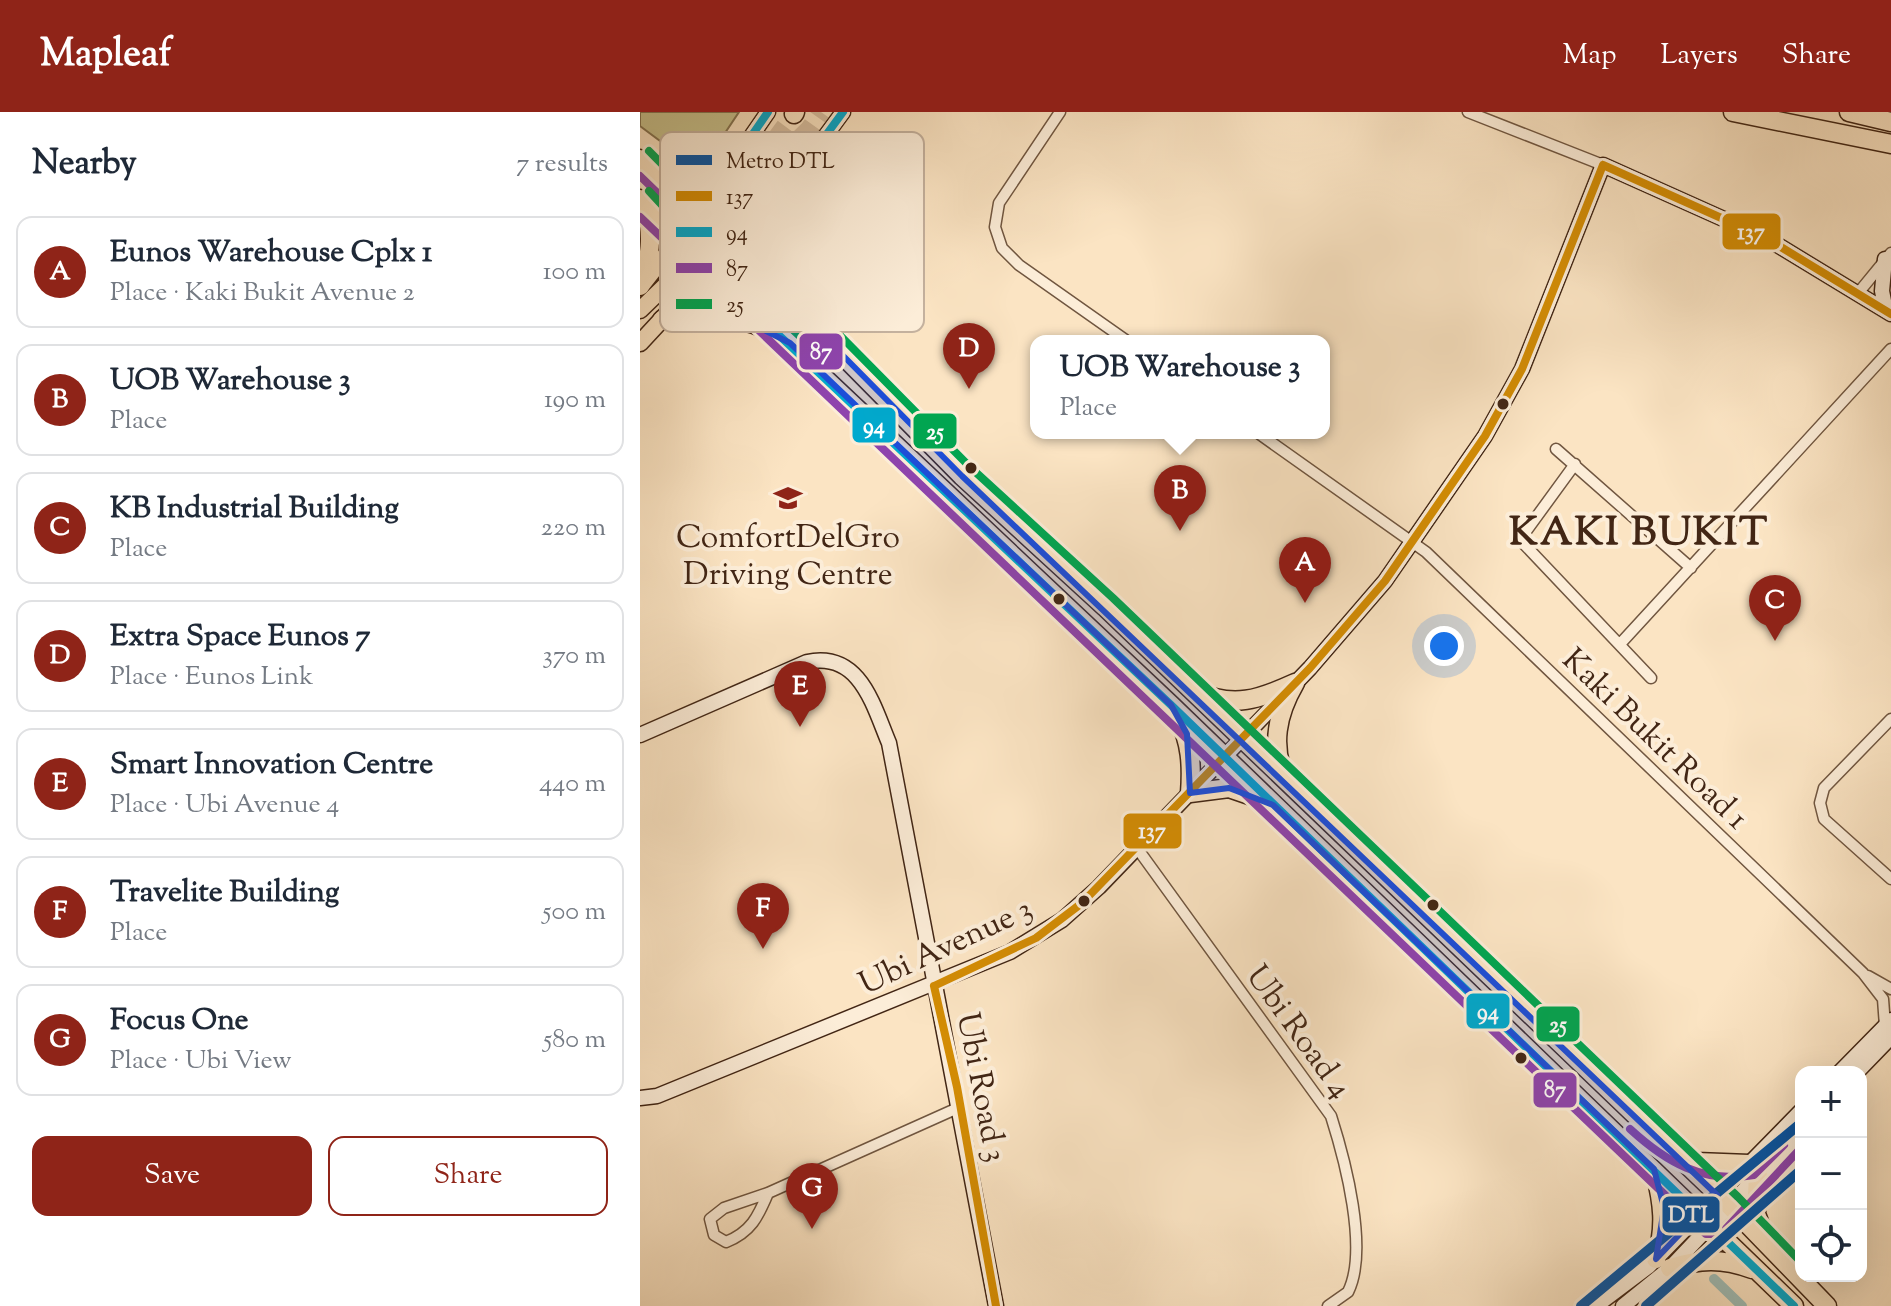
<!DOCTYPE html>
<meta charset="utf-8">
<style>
body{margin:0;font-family:"Sorts Mill Goudy",serif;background:#f2f2f3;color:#1f2937}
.controls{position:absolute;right:24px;bottom:24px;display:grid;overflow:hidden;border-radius:16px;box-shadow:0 8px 32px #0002}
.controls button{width:72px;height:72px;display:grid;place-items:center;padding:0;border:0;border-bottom:2px solid #e0e1e3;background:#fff;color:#1f2937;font:40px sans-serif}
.you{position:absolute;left:804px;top:534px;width:28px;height:28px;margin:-20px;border:6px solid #fff;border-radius:50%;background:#1a73e8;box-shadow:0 0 0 12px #1a73e833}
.badge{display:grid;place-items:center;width:52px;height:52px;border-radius:50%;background:#8f2418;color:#fff;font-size:26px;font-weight:700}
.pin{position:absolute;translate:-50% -66px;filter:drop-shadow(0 2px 4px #0008)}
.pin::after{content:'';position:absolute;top:42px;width:28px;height:24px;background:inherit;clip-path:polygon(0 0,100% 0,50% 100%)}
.popup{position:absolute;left:390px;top:223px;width:300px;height:104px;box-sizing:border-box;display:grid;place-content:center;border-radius:16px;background:#fff;filter:drop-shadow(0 2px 6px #0005);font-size:26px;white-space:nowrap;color:#747a83}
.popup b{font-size:30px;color:#1f2937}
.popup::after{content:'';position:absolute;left:50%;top:100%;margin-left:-16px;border:16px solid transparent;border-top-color:#fff}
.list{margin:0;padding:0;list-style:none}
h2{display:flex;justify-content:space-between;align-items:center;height:104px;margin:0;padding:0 32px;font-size:34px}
h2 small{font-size:26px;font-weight:400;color:#747a83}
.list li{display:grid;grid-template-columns:52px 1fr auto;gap:24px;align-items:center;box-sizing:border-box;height:112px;margin:0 16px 16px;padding:0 16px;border:2px solid #e0e1e3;border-radius:16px}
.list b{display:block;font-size:30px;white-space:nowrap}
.list p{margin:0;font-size:26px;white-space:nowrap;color:#747a83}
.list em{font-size:26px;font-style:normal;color:#747a83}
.actions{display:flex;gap:16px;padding:24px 32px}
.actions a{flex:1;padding:18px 0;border:2px solid #8f2418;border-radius:16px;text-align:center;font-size:28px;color:#8f2418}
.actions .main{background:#8f2418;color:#fff}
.icon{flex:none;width:44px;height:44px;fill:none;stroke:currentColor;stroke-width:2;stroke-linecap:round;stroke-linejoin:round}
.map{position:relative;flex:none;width:1251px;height:1194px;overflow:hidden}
header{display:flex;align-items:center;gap:48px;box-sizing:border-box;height:112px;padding:0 40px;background:#8f2418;color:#fff}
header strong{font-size:38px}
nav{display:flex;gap:44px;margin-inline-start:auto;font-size:28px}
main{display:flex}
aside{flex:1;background:#fff}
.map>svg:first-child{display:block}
.green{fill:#c7c28e;stroke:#847452;stroke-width:2}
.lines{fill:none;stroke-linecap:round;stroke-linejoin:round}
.canal{stroke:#9fbeb8;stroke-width:10}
.highway-tunnel{stroke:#d6bea0;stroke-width:18;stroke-dasharray:18 9;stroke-linecap:butt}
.street-casing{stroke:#705640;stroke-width:13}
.secondary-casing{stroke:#422615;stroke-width:17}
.primary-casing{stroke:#422615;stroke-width:19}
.highway-casing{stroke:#422615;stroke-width:21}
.street{stroke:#fcedd8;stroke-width:10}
.secondary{stroke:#fcedd8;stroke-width:14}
.primary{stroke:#fbe4c3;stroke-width:16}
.highway{stroke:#fbe4c3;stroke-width:18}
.bus-1-casing{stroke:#fcedd8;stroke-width:14}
.bus-2-casing{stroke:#fcedd8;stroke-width:14}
.bus-3-casing{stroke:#fcedd8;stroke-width:14}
.bus-4-casing{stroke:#fcedd8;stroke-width:14}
.bus-1{stroke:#d38c04;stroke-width:8}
.bus-2{stroke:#00a9ce;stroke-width:8}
.bus-3{stroke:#8e44ad;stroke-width:8}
.bus-4{stroke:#00a651;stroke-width:8}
.metro-1-casing{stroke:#fcedd8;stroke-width:16}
.metro-1{stroke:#0354a6;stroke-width:10}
.marked{fill:#1d4ed8;fill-opacity:0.2;stroke:#1d4ed8;stroke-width:6;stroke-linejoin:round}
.bus-dot{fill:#422615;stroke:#fcedd8;stroke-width:3}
.labels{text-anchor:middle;stroke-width:8;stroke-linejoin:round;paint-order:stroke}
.poi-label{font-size:32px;fill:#422615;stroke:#fcedd8}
.street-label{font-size:32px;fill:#422615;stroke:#fcedd8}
.district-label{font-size:40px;font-weight:bold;letter-spacing:2px;fill:#422615;stroke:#fcedd8}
.key{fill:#fcedd8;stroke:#c4b19e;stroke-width:2}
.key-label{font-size:22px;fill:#422615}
.line-badge{stroke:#fcedd8;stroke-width:3}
.badge-label{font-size:22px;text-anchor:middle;font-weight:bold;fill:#fff}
</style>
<header>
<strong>Mapleaf</strong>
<nav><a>Map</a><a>Layers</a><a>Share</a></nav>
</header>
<main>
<aside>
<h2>Nearby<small>7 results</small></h2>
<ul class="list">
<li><span class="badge">A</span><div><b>Eunos Warehouse Cplx 1</b><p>Place · Kaki Bukit Avenue 2</p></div><em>100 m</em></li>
<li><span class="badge">B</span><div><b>UOB Warehouse 3</b><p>Place</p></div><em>190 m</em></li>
<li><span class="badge">C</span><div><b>KB Industrial Building</b><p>Place</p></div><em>220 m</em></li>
<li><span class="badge">D</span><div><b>Extra Space Eunos 7</b><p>Place · Eunos Link</p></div><em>370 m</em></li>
<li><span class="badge">E</span><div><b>Smart Innovation Centre</b><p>Place · Ubi Avenue 4</p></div><em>440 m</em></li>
<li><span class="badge">F</span><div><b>Travelite Building</b><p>Place</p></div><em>500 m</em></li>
<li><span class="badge">G</span><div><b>Focus One</b><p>Place · Ubi View</p></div><em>580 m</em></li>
</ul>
<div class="actions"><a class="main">Save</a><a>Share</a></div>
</aside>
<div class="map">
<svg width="1251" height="1194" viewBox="0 0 1251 1194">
<rect width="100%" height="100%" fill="#fbe4c3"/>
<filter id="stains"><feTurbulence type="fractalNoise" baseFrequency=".0025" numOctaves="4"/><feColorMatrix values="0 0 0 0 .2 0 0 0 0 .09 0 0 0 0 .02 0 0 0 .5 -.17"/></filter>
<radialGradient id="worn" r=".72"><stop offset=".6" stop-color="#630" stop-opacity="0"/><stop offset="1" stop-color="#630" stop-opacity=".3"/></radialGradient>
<path class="green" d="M0 0H99L71 42 51 52 0 14Z"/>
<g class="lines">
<path class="canal" d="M1074 1167 1102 1194"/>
<path class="highway-tunnel" d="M102 72 154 2
M85 151 139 89
M5 176 169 17 181 0"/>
<defs>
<path id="street" d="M420 0 359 91 355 115 362 136 379 153 487 229
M828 0 963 53
M1219 180 1251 141
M618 321 786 440 1223 861 1243 887 1245 914
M916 337 1051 456
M935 352 884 422 883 431 1011 566
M980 532 1251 237
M1251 607 1184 676 1180 691 1184 707 1251 767
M497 736 691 1004C705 1048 729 1138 708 1180L688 1194
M1228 864 1251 877
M128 1081C118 1105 111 1120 86 1130L74 1123 70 1107 84 1096 128 1081 320 995"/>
<path id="secondary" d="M57 103 128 0
M88 136 159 60 203 0
M1245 147 1242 179 1246 199
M0 623 167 550C220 539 233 593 249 631L356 1194
M1200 960 1251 908
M1217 960 1251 925
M0 986 17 984 370 840 422 808 459 775 670 556 745 469 845 324 882 257 963 53 1126 126 1251 202
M956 1194 1008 1155 1161 999
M983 1194 1030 1156 1161 1018"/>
<path id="primary" d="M1 174 57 103
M0 198 56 144 88 136
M0 231 88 136"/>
<path id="highway" d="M1093 0 1251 32
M1209 0 1251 10
M154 2 155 0
M0 47 88 136 159 199 322 364 465 495 1090 1094 1187 1194
M17 60C48 72 66 67 94 51
M0 87 39 129 531 593 1154 1194
M0 174C10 145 14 125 5 95
M155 192 142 162 141 133 159 60
M22 208C56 203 99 202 130 219
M556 579C593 597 620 587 655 571
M538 606C551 630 552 654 550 681L589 676 621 687
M646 668C630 634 637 602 655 571
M1038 1042 1057 1050 1109 1052
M1015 1060C1023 1092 1026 1115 1016 1147
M1118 1064 1116 1102 1125 1126
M1030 1156C1060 1147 1082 1146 1112 1157"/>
</defs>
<use href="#street" class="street-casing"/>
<use href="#secondary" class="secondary-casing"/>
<use href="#primary" class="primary-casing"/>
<use href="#highway" class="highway-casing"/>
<use href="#street" class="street"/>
<use href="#secondary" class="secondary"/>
<use href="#primary" class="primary"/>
<use href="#highway" class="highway"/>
<defs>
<path id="bus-1" d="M963 53 1126 126 1251 202
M294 874 396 826 442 791 670 556 745 469 845 324 882 257 963 53
M294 874 317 975 356 1194"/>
<path id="bus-2" d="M128 0 39 129 531 593 1154 1194
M200 241 159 199 142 162 141 133 159 60 203 0"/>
<path id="bus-3" d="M0 64 190 248
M0 105 1066 1122H1081L1161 1036
M990 1017C1026 1050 1063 1072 1114 1063L1144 1033"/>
<path id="bus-4" d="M9 39 96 127 168 191 330 355 473 486 1098 1085 1161 1150
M9 79 47 120 189 251"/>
</defs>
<use href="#bus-1" class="bus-1-casing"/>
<use href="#bus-2" class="bus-2-casing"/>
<use href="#bus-3" class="bus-3-casing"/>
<use href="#bus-4" class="bus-4-casing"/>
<use href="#bus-1" class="bus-1"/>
<use href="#bus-2" class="bus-2"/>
<use href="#bus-3" class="bus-3"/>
<use href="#bus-4" class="bus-4"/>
<defs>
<path id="metro-1" d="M941 1194 1161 1011
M1006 1194 1161 1058"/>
</defs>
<use href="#metro-1" class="metro-1-casing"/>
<use href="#metro-1" class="metro-1"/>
</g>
<path class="marked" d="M159 60 141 133 142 162 159 199 322 364 1077 1083 1016 1147 1024 1096 1014 1057 633 693 589 676 550 681 547 622 531 593 150 231 108 210 22 208Z"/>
<defs>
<symbol id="school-bare" viewBox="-9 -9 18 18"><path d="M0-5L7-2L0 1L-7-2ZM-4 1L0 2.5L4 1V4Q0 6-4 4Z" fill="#8f2418" stroke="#fcedd8" stroke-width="2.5" paint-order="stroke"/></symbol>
</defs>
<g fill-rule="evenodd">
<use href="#school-bare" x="128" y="366" width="40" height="40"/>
</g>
<g class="bus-dot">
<circle cx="863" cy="292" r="7"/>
<circle cx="331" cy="356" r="7"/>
<circle cx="419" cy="487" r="7"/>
<circle cx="444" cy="789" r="7"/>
<circle cx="793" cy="793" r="7"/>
<circle cx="881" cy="946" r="7"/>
</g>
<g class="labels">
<g class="poi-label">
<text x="148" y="435">ComfortDelGro<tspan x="148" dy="37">Driving Centre</tspan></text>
</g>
<g class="street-label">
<text transform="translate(1016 626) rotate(44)" y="11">Kaki Bukit Road 1</text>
<text transform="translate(305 833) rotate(-25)" y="11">Ubi Avenue 3</text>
<text transform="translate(660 919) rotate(54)" y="11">Ubi Road 4</text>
<text transform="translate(343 975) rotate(79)" y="11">Ubi Road 3</text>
</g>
<g class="district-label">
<text x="999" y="432">KAKI BUKIT</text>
</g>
</g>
<rect x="20" y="20" width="264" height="200" rx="12" class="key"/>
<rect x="36" y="43" width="36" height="10" fill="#0354a6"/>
<rect x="36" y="79" width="36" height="10" fill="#d38c04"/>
<rect x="36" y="115" width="36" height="10" fill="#00a9ce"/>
<rect x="36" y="151" width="36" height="10" fill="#8e44ad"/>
<rect x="36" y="187" width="36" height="10" fill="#00a651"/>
<g class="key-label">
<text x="86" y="56">Metro DTL</text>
<text x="86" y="92">137</text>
<text x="86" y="128">94</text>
<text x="86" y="164">87</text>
<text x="86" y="200">25</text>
</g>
<g class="line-badge">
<rect x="1081" y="100" width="61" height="39" rx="8" fill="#d38c04"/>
<rect x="158" y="220" width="46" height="39" rx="8" fill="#8e44ad"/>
<rect x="211" y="294" width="46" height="38" rx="8" fill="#00a9ce"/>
<rect x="272" y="300" width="46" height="38" rx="8" fill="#00a651"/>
<rect x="482" y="700" width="61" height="38" rx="8" fill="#d38c04"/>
<rect x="825" y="880" width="46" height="38" rx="8" fill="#00a9ce"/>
<rect x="895" y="893" width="46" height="38" rx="8" fill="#00a651"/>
<rect x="892" y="959" width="46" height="38" rx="8" fill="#8e44ad"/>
<rect x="1021" y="1083" width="60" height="39" rx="8" fill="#0354a6"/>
</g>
<g class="badge-label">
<text x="1111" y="127">137</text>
<text x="181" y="247">87</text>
<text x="234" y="321">94</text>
<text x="295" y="327">25</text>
<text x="512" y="726">137</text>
<text x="848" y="907">94</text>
<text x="918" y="920">25</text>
<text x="915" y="985">87</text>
<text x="1051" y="1110">DTL</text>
</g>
<rect width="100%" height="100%" filter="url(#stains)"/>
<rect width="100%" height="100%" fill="url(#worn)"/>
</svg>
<div class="controls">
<button>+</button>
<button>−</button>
<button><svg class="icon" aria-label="locate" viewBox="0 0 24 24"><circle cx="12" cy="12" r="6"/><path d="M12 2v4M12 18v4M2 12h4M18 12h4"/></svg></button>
</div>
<div class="you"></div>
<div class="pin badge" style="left:665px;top:491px">A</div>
<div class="pin badge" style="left:540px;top:419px">B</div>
<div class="popup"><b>UOB Warehouse 3</b>Place</div>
<div class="pin badge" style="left:1135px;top:529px">C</div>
<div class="pin badge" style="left:329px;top:277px">D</div>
<div class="pin badge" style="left:160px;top:615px">E</div>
<div class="pin badge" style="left:123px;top:837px">F</div>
<div class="pin badge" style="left:172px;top:1117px">G</div>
</div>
</main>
